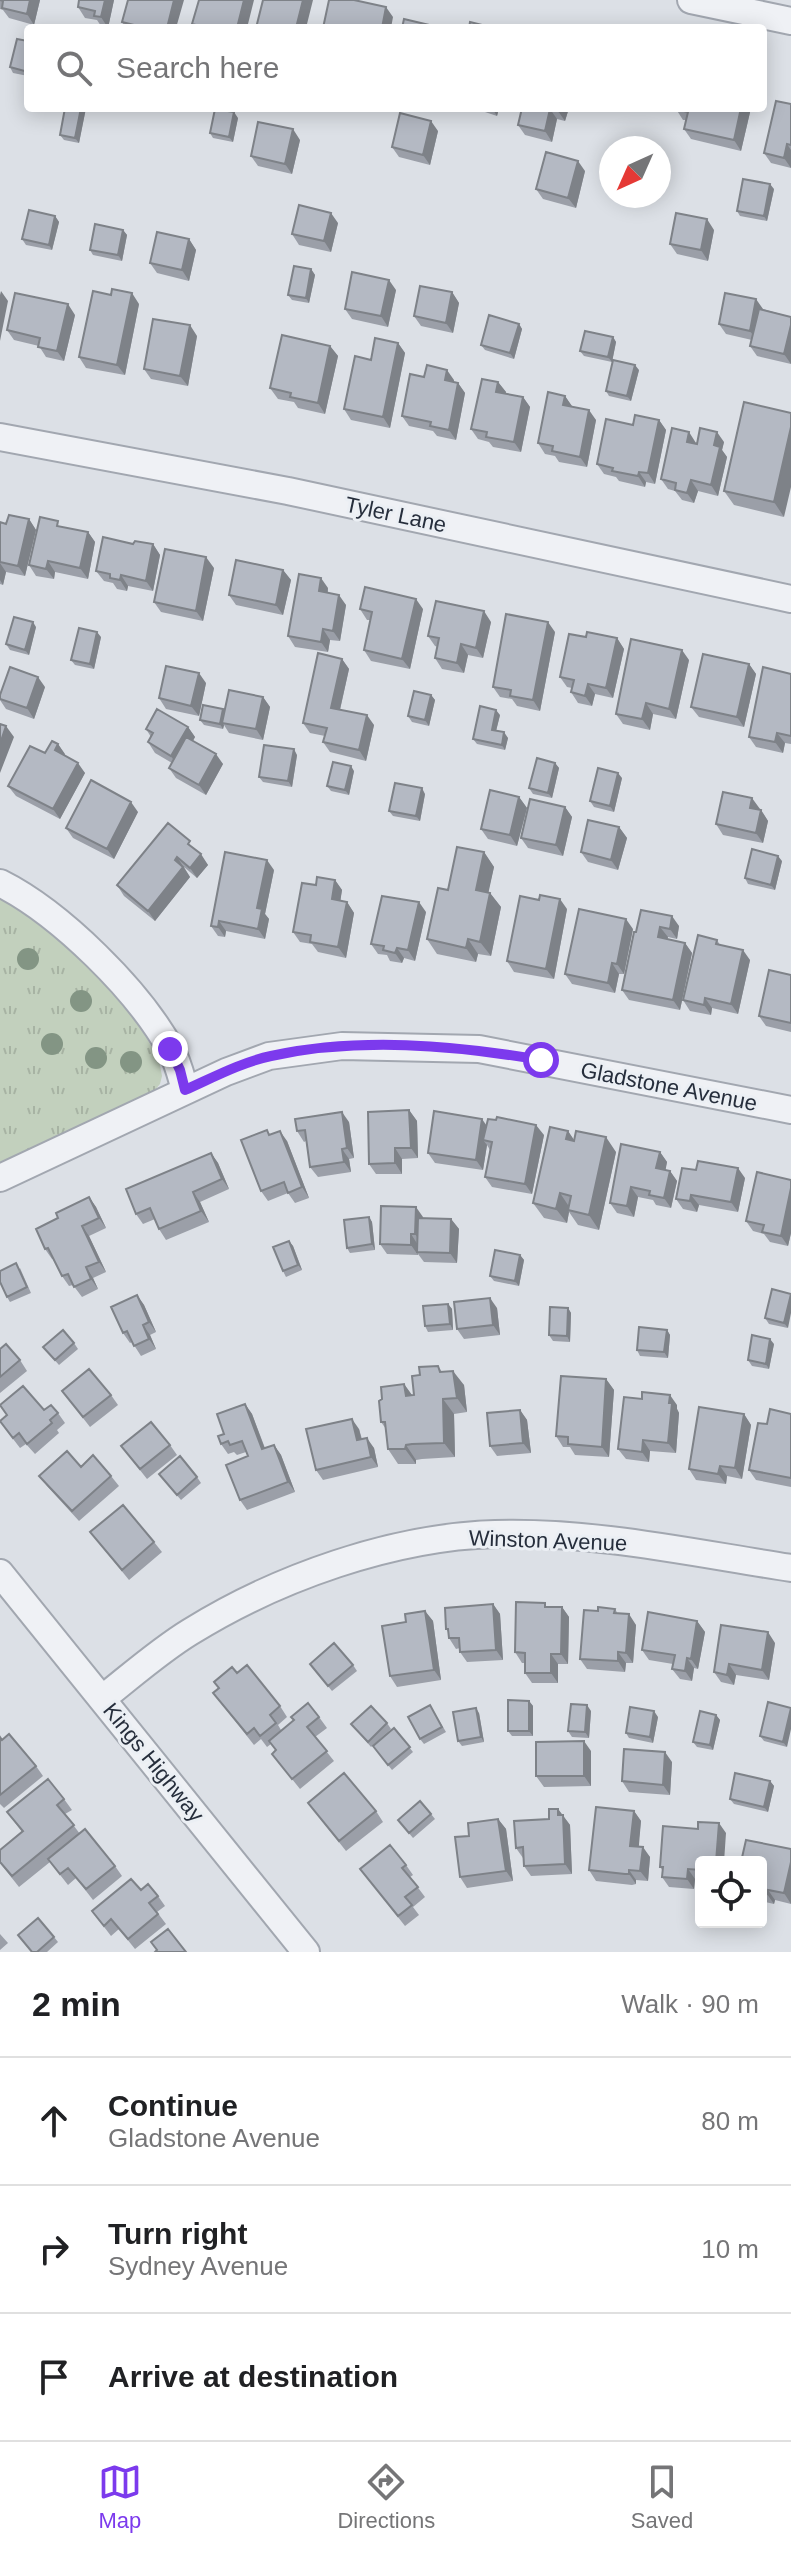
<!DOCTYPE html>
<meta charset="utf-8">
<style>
body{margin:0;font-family:Helvetica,sans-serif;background:#f2f2f2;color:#202124}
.controls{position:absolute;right:24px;bottom:24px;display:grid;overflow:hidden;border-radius:8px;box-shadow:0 4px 20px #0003}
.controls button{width:72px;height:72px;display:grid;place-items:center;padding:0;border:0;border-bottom:2px solid #e0e0e0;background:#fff;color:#202124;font:40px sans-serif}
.compass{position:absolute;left:599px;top:136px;width:72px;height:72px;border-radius:50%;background:#fff;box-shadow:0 4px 20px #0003;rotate:225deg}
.stop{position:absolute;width:24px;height:24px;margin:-18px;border:6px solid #7c3aed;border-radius:50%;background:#fff}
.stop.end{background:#7c3aed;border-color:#fff;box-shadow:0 2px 8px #0008}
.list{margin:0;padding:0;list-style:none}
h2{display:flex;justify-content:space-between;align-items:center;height:104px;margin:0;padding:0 32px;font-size:34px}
h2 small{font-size:26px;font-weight:400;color:#757577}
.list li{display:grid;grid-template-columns:52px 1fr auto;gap:24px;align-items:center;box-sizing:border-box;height:128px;padding:0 32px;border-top:2px solid #e0e0e0}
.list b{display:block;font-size:30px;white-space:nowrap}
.list p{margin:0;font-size:26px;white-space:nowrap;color:#757577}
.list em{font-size:26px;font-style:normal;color:#757577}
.icon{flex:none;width:44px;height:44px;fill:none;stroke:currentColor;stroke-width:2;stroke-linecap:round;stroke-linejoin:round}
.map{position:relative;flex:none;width:791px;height:1952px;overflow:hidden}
.search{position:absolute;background:#fff;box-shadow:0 4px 20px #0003;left:24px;right:24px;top:24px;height:88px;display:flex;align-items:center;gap:20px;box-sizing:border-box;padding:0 28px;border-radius:8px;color:#757577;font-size:30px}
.sheet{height:488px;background:#fff}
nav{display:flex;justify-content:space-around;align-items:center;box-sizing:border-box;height:112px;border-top:2px solid #e0e0e0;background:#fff;font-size:22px;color:#757577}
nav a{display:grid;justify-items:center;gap:4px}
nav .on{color:#7c3aed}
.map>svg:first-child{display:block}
.park{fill:url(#park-tufts)}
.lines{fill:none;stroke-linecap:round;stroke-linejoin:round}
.minor-casing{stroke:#a2a7b0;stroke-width:30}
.minor{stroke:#eff1f5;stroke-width:26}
.tree{fill:#839584}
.wall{fill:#9b9fa8}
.shaded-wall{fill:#7e8288}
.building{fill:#b4b9c3;stroke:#7e8288;stroke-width:2}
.route{stroke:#7c3aed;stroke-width:10}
.labels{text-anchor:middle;stroke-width:6;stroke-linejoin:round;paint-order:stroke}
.street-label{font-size:22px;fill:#262e3c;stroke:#ebeff4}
</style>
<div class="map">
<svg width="791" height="1952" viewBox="0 0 791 1952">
<defs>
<pattern id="park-tufts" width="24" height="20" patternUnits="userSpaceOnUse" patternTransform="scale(2)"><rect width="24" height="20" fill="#c2d0bd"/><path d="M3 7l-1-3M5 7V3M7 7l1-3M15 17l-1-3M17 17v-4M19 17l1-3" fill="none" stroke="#a7b3a3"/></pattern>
</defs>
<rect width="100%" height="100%" fill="#dce0e6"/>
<path class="park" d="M0 896 37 918 82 958 118 997 145 1035 159 1060 162 1076 160 1084 154 1091 0 1163Z"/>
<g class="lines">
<defs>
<path id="minor" d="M691 0 791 21
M0 437 288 491 791 599
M0 883C60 913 139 991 171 1050 178 1062 181 1076 185 1090
M0 1178 226 1072 269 1056 342 1046 479 1049 791 1110
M0 1573 306 1952
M103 1698C131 1676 159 1651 190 1632 277 1578 392 1537 495 1534 594 1531 693 1553 791 1568"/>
</defs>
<use href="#minor" class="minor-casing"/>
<use href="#minor" class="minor"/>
</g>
<g class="tree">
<circle cx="28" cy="959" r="11"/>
<circle cx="81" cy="1001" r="11"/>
<circle cx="52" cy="1044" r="11"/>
<circle cx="96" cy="1058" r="11"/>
<circle cx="131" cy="1062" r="11"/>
</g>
<path class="wall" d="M0 0H40L34 25 9 18 3 10 0 9Z
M79 0H114L108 28 101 26 97 20 85 18 78 7Z
M122 22 177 26 180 28H126Z
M28 41V76L13 73 10 67Z
M791 104V168L771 163 764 153Z
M65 108H86L79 143 64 140 60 135Z
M480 108H499L497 116 482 111Z
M522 108H569L565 121 557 119 552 142 525 135 518 125Z
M751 108 741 151 691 139 684 129 686 120H683L676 109Z
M238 118 233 142 213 138 210 133Z
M438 131 430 165 399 157 392 147Z
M300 140 292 174 258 166 251 156Z
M585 171 576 208 543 199 536 189Z
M774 189 767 221 740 216 737 211Z
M55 216 59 222 52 250 26 245 22 239Z
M338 223 331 252 299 245 292 234Z
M123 230 127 235 122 261 93 255 90 250Z
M714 230 708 261 677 254 670 244Z
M189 239 196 250 189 281 157 273 150 263Z
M311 269 315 275 309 303 292 300 288 295Z
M396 290 388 327 352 319 345 309Z
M452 292 459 303 453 333 421 326 414 316Z
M139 304 125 375 86 368 79 357Z
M763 309 791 317V364L757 356 750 346 752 340 726 334 719 324Z
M75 315 64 361 46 357 39 346 14 340 7 330Z
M519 324 522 329 514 359 485 350 481 345Z
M197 336 188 386 151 379 144 369Z
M613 337 616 342 612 362 584 356 580 351Z
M398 343 405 353 390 428 351 420 344 409 371 360Z
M330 346 338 356 325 414 298 408 294 402 278 399 270 388Z
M639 370 631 401 609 396 606 391Z
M424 377 454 380V382L458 383 465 393 456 440 437 436 433 431 409 426 402 416Z
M498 382 506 392 505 394 523 397 530 407 521 452 493 447 489 442 478 439 471 429Z
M565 396 572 407 596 420 587 467 559 462 555 456 545 454 538 443Z
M744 402 784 517 734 505 724 491Z
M659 420 666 430 655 484 646 482 645 487 619 481 616 477 604 474 597 464 633 425Z
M724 442 722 450 727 457 718 496 698 491 694 503 682 500 675 491 668 489 661 479 696 443V444Z
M29 519 36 530 25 576 6 572 3 585 0 584V522L6 524Z
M62 527 88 532 95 542 88 579 55 572 54 579 36 576 29 565Z
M133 544H153L160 555 153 591 128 586 127 591 117 589 113 583 104 581 96 571Z
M214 568 203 621 161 612 154 602Z
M283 570 291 580 283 615 236 605 229 595Z
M328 588V592L346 605 340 641 330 640 328 652 295 647 288 636Z
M360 609H423L410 669 371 661 364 650 370 620H367Z
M491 622 483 658 468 655 464 673 442 669 435 658 438 647 435 646 428 636Z
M36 627 29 655 10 650 6 644Z
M555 632 540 711 517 706 512 699 500 697 493 687Z
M101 637 94 669 75 665 71 660Z
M586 637 617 638 624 649 613 698 595 694 592 706 578 703 571 692 572 688 567 687 560 677Z
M342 659 349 669 340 710 374 725 366 761 330 752 323 742 325 736 310 733 303 723Z
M689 660 676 719 653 714 650 730 623 724 616 714Z
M749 664 756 674 744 727 699 717 691 707Z
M791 674V744L785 743 783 753 756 747 749 737Z
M206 683 199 716 166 709 159 698Z
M45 687 34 719 6 709 0 700V695Z
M431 695 435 700 429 726 412 722 408 716Z
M263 697 270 707 263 740 229 733 224 725 223 729 204 725 200 720 223 709 224 711Z
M500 715 496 731 508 738 505 750 477 744 473 739Z
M188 727 195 737 193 741 223 764 206 795 176 778 169 768 172 763 155 753 148 742 151 737 146 729Z
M58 744 65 755 85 773 60 819 16 796 8 786 45 753Z
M297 755 292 787 263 782 259 777Z
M555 763 559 768 552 798 533 794 529 788Z
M354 771 349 795 331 791 327 786Z
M622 778 614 812 594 807 590 801Z
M425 794 420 821 393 816 389 811Z
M519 797 527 808 517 846 488 839 481 829Z
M565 807 572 817 563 856 528 848 521 838Z
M760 809 759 810H761L768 821 763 843 723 835 716 824Z
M138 812 114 859 73 838 66 828Z
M619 827 627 838 618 870 588 862 581 852Z
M196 850 208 865 197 878 184 867 190 877 155 921 124 896 117 885Z
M484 852 494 867 488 892 490 893 501 907 491 956 478 954 476 962 437 954 427 939 448 890Z
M782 861 775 890 748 884 745 878Z
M274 870 265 914 269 919 265 939 226 931 225 937 218 936 211 926Z
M335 880 342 890 340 901 347 902 354 913 346 958 318 952 312 944 300 942 293 932 316 885Z
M567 909 554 979 514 972 507 961Z
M641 910 679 926 677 939 668 937 667 939 685 943 692 953 680 1010 629 1000 622 990Z
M426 912 415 961 404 958 402 963 390 961 387 955 378 954 371 944Z
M633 929 624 974H619L615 993 572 984 565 974Z
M717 940 720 945 750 960 738 1014 712 1008 711 1015 690 1011 683 1000Z
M791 975V1032L766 1026 759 1016Z
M409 1110 417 1121 418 1158 402 1159V1174H376L369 1164Z
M349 1122 354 1158 349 1159 351 1172 318 1177 310 1167 306 1141 304 1142 297 1131Z
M486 1126 544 1135 532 1194 492 1187 485 1177 490 1150 487 1145 483 1170 435 1163 428 1153Z
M568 1131 574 1140 616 1152 599 1230 578 1225 569 1212 567 1223 544 1218 533 1203Z
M270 1134 287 1141 309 1198 295 1203 288 1193 268 1201 261 1191Z
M660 1152 667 1162 665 1170 670 1171 677 1181 671 1208 656 1205 653 1200 638 1197 634 1217 617 1213 610 1203Z
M211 1153 218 1163 229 1189 200 1202 209 1222 166 1240 159 1229 155 1219 143 1224 136 1214Z
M745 1178 738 1212 699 1205 697 1212 683 1209 676 1199Z
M791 1180V1233L788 1246 770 1242 764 1234 753 1231 746 1221Z
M89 1197 96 1207 106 1228 89 1236 106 1272 93 1278 98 1289 82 1297 73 1285 69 1286 62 1276 53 1259H52L45 1249 58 1218Z
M369 1217 372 1222 375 1250 350 1253 347 1248Z
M423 1217V1218L451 1219 459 1229 457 1263 424 1262 418 1254V1255L387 1254 380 1244Z
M289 1241 293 1246 302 1270 286 1277 283 1271Z
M520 1255 524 1260 519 1286 494 1281 490 1276Z
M20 1268 31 1293 10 1302 7 1297Z
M772 1289 788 1328 769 1324 765 1318Z
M137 1295 144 1305 156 1332 150 1335 156 1349 141 1356 132 1342 130 1343 123 1333Z
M448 1304 452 1309 453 1330 428 1332 425 1326Z
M497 1308 500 1335 464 1339 457 1329Z
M568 1308 571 1313 570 1342 553 1341 549 1335Z
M667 1330 670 1335 668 1358 640 1356 637 1350Z
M74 1343 78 1349 59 1365 43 1347Z
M774 1344 769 1369 752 1366 748 1360Z
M0 1349 20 1360 27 1371 0 1393Z
M438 1366 442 1372 464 1385 467 1412 454 1414 455 1457 422 1459 416 1460V1464H398L388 1449 386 1429 381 1422 382 1399 404 1384 412 1395H414L420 1375Z
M606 1379 614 1390 609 1457 575 1455 570 1447H563L556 1436Z
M62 1391 111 1395 118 1405 90 1427Z
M245 1404 252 1414 265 1448 274 1445 281 1455 295 1492 247 1510 240 1500 248 1456 246 1452 237 1455 234 1452 228 1454 221 1444 224 1434Z
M677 1405V1409L679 1413 676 1453 650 1451 649 1462 626 1459 618 1449Z
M0 1406 58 1413 65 1423 57 1430 59 1433 35 1454 26 1444 20 1448 7 1431 0 1421 7 1416Z
M520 1410 527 1420 531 1453 497 1456 490 1446Z
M744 1414 751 1425 742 1479 727 1476 726 1484 696 1480 689 1469Z
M791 1414V1487L756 1480 749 1470 767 1424Z
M359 1429 362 1439 374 1448 378 1467 323 1480 316 1470Z
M170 1445 177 1455 147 1479 121 1446Z
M81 1467 111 1476 119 1486 79 1521 47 1486 39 1476Z
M197 1477 201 1483 181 1500 163 1479Z
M90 1532 154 1542 162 1552 129 1580Z
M493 1604 500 1614 503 1660 467 1662 460 1652V1648L456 1649 449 1638V1633L446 1629Z
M548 1607H562L569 1617 568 1664H558V1683H532L525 1673V1663H522L515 1652Z
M615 1609 618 1614 636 1625 633 1663H626L625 1672 587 1669 580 1659 598 1611Z
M425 1611 433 1621 441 1680 397 1687 390 1676 406 1622Z
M697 1621 705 1632 698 1669 694 1668 692 1681 680 1679 672 1669 673 1664 649 1660 642 1650Z
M775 1643 769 1680 736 1675 734 1685 721 1682 714 1672Z
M310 1664 353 1665 357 1671 332 1691Z
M237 1673 280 1706 287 1717 278 1725 281 1730 319 1717 327 1728 315 1737 334 1761 300 1789 272 1754 276 1751 271 1744 267 1747 261 1739 254 1745 213 1693Z
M529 1701 533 1706V1736H512L508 1731Z
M768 1702 787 1747 764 1741 760 1736Z
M430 1705 446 1732 424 1744 420 1739Z
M591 1711 589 1738 572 1737 568 1731Z
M479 1713 484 1742 462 1746 458 1741Z
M716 1715 720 1720 713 1750 697 1747 693 1742Z
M658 1717 653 1743 629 1738 626 1733Z
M387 1723 391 1729 371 1747 351 1724Z
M394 1728 413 1752 392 1770 373 1746Z
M0 1737 36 1766 43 1776 4 1808 0 1804Z
M591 1751V1786L544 1787 536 1776Z
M672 1762 670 1795 629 1792 622 1781Z
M770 1781 774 1786 768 1812 734 1804 730 1799Z
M64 1799 72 1810 65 1814 80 1834 115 1866 122 1876 93 1900 76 1878 68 1885 50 1862 19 1887 0 1863V1850L22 1832 7 1812Z
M308 1803 376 1811 383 1822 346 1851Z
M558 1809 570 1825 572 1874 531 1876 524 1866 523 1858 516 1848 549 1819Z
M634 1811 641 1821 638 1846 650 1857 648 1881 636 1880V1884L632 1885 596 1881 589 1870Z
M431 1814 435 1819 413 1838 398 1820Z
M498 1819 506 1829 513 1881 467 1888 460 1877Z
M726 1833 701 1862V1880L695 1879 694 1889 669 1887 662 1877 663 1871 660 1867Z
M791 1849V1904L775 1900 774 1904 761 1901V1862Z
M406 1865 413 1875 410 1877 425 1897 413 1907 419 1915 405 1926 360 1869Z
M141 1890 158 1896 165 1906 157 1912 166 1924 135 1949 119 1929 111 1936 92 1911Z
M0 1934 8 1943 0 1950Z
M54 1937 58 1942 47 1952H31Z"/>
<path class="shaded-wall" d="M30 0H40L34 25 27 14Z
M105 0H114L108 28 101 17Z
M174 0H184L176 28 168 24Z
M244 0H254L247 28H237Z
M303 0H313L306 28H296Z
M386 7 393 17 391 28H382Z
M81 108H86L79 143 75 138Z
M492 108H499L497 116Z
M559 108H569L565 121 558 111Z
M741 108H751L741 151 734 140Z
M550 109 557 119 552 142 545 131Z
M234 112 238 118 233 142 229 137Z
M431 121 438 131 430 165 423 155Z
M293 129 300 140 292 174 285 164Z
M787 144 791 150V168L784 158Z
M578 161 585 171 576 208 568 198Z
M770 184 774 189 767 221 764 216Z
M331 213 338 223 331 252 324 241Z
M55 216 59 222 52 250 49 245Z
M707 219 714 230 708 261 701 250Z
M123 230 127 235 122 261 118 255Z
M189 239 196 250 189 281 182 270Z
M311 269 315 275 309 303 306 298Z
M389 280 396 290 388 327 381 316Z
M1 291 8 301 0 341V295Z
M452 292 459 303 453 333 446 323Z
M132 293 139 304 125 375 117 365Z
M756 299 763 309 757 341 750 331Z
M68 304 75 315 64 361 57 351Z
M519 324 522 329 514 359 510 353Z
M190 325 197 336 188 386 180 376Z
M791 325V364L784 354Z
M613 337 616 342 612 362 608 357Z
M398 343 405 353 390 428 383 417Z
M330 346 338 356 325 414 318 403Z
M635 365 639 370 631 401 627 396Z
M447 370 454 380 452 391 445 380Z
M498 382 506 392 503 402 496 392Z
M458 383 465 393 456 440 449 430Z
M565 396 572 406 570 415 563 405Z
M523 397 530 407 521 452 514 442Z
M589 410 596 420 587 467 580 457Z
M659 420 666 430 655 484 648 473Z
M791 427V487L784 517 774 502Z
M689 432 696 443 694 452 687 442Z
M717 432 724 442 722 450 727 457 718 496 711 485 714 445Z
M639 472 646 482 645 487 638 476Z
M691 480 698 491 694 503 687 493Z
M29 519 36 530 25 576 18 566Z
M88 532 95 542 88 579 80 568Z
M153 544 160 555 153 591 146 581Z
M206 557 214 568 203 621 196 611Z
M48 561 55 572 54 579 46 569Z
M0 563 6 572 3 585 0 580Z
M283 570 291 580 283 615 276 605Z
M121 575 128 586 127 591 120 580Z
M321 578 328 588 326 601 319 591Z
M339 595 346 605 340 641 333 631Z
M416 599 423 609 410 669 402 659Z
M484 611 491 622 483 658 476 648Z
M33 622 36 627 29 655 25 650Z
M548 622 555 632 540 711 533 700Z
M323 629 330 640 328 652 321 642Z
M97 632 101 637 94 669 90 664Z
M617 638 624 649 613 698 606 688Z
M461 644 468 655 464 673 457 663Z
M682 650 689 660 676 719 669 709Z
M342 659 349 669 338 718 331 708Z
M749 664 756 674 744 727 737 717Z
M199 673 206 683 199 716 191 706Z
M38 677 45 687 34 719 27 708Z
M588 684 595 694 592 706 585 696Z
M431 695 435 700 429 726 425 720Z
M263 697 270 707 263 740 256 729Z
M646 703 653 714 650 730 642 719Z
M223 709 227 714 222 723 224 725 223 729 220 724Z
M496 710 500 715 495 735 492 730Z
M367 715 374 725 366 761 359 750Z
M6 726 14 737 0 773V744Z
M188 727 195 737 178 767 171 756Z
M504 732 508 738 505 750 502 745Z
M777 733 785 743 783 753 775 742Z
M58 744 65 754 62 760 55 750Z
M294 749 297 755 292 787 288 781Z
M216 754 223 764 206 795 199 785Z
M78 763 85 773 60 819 53 809Z
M555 763 559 768 552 798 548 793Z
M351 766 354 771 349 795 345 790Z
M618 773 622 778 614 812 610 806Z
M422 788 425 794 420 821 416 816Z
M519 797 527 808 517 846 510 835Z
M752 798 760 809 758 818 750 808Z
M131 802 138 812 114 859 107 849Z
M565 807 572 817 563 856 556 845Z
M761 810 768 821 763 843 756 833Z
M619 827 627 838 618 870 611 860Z
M484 852 494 867 486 904 476 890Z
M201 854 208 865 197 878 190 868Z
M778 856 782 861 775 890 771 885Z
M177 857 190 877 155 921 148 911Z
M267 860 274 870 265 914 269 919 265 939 258 929 257 908Z
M335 880 342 890 339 910 332 899Z
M490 893 501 907 491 956 480 942Z
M560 899 567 909 554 979 546 969Z
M347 902 354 913 346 958 338 947Z
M419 902 426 912 415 961 408 950Z
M672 916 679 926 677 939 670 929Z
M626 919 633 929 624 974 617 964Z
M219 921 226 931 225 937 218 927Z
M660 927 668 937 665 947 658 937Z
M468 939 478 954 476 962 466 948Z
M685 943 692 953 680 1010 673 1000Z
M397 948 404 958 402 963 395 953Z
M743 950 750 960 738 1014 731 1004Z
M612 963 619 974 615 993 608 983Z
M705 998 712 1008 711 1015 704 1005Z
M409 1110 417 1121 418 1158 411 1148Z
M342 1112 349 1122 354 1158 347 1148Z
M482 1119 489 1129 483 1140 487 1145 483 1170 476 1160Z
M536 1125 544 1135 532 1194 525 1184Z
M280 1131 287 1141 309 1198 302 1187Z
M568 1131 578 1146 566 1139Z
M606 1137 616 1152 599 1230 589 1215Z
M395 1148 402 1159V1174L395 1163Z
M342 1149 349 1159 351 1172 344 1162Z
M660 1152 667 1162 664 1179 656 1168Z
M211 1153 218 1163 229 1189 222 1179Z
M738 1168 745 1178 738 1212 731 1202Z
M670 1171 677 1181 671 1208 664 1198Z
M631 1187 638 1197 634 1217 627 1206Z
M791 1188V1233L788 1246 781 1236Z
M193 1192 200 1202 209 1222 201 1211Z
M560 1193 570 1208 568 1210 569 1212 567 1223 556 1209Z
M691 1195 699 1205 697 1212 690 1201Z
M89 1197 96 1207 106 1228 99 1218Z
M416 1207 423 1217 422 1244 415 1234Z
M369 1217 372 1222 375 1250 372 1244Z
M451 1219 459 1229 457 1263 450 1253Z
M82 1226 89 1236 106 1272 99 1262Z
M411 1234 418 1245 417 1252 418 1255 411 1245Z
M289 1241 293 1246 302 1270 298 1265Z
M520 1255 524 1260 519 1286 515 1281Z
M86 1267 93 1278 98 1289 91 1279Z
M137 1295 144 1305 156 1332 149 1322Z
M791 1295V1313L788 1328 784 1323Z
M490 1298 497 1308 500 1335 493 1325Z
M448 1304 452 1309 453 1330 450 1324Z
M568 1308 571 1313 570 1342 567 1336Z
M143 1325 150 1335 156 1349 149 1339Z
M667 1330 670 1335 668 1358 664 1352Z
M770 1339 774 1344 769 1369 766 1364Z
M453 1371 464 1385 467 1412 457 1398Z
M606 1379 614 1390 609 1457 602 1447Z
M404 1384 414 1398 406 1396Z
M670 1395 677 1405V1409L679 1413 676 1453 668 1443Z
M443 1399 454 1414 455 1457 444 1443Z
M245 1404 252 1414 269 1460 262 1449Z
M520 1410 527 1420 531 1453 523 1443Z
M744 1414 751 1425 742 1479 735 1468Z
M352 1419 359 1429 364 1450 357 1440Z
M367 1438 374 1448 378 1467 371 1457Z
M643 1440 650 1451 649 1462 642 1452Z
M274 1445 281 1455 295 1492 288 1482Z
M406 1445 416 1460V1464L405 1449Z
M720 1466 727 1476 726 1484 718 1474Z
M493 1604 500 1614 503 1660 496 1650Z
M562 1607 569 1617 568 1664 561 1654Z
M425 1611 433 1621 441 1680 434 1670Z
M629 1614 636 1625 633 1663 626 1653Z
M697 1621 705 1632 698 1669 691 1659Z
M768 1632 775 1643 769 1680 762 1670Z
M618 1652 626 1663 625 1672 618 1661Z
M551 1654 558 1664V1683L551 1673Z
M687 1658 694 1668 692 1681 685 1671Z
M729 1664 736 1675 734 1685 727 1675Z
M529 1701 533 1706V1736L529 1731Z
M587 1705 591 1711 589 1738 585 1732Z
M476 1708 479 1713 484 1742 481 1737Z
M791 1708V1729L787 1747 783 1742Z
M654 1711 658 1717 653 1743 650 1737Z
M716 1715 720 1720 713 1750 710 1745Z
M584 1741 591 1751V1786L584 1776Z
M665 1752 672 1762 670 1795 663 1785Z
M770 1781 774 1786 768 1812 764 1807Z
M558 1809 570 1825 572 1874 565 1864Z
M634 1811 641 1821 638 1856 630 1846Z
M498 1819 506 1829 513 1881 506 1871Z
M719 1823 726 1833 724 1862H716Z
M643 1847 650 1857 648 1881 640 1871Z
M791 1862V1904L784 1893Z
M688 1869 695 1879 694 1889 687 1879Z
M629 1870 636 1880V1884L629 1874Z
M768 1890 775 1900 774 1904 767 1894Z"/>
<path class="building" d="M0 0H30L27 14 2 8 3 1Z
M79 0H105L101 17 94 16 95 11 78 7Z
M128 0H174L168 24 179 28H146L122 22Z
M199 0H244L237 28H207L192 24Z
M263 0H303L296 28H256Z
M329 0H354L386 7 382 28H323Z
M404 19 442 28H402Z
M470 22 494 28H469Z
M17 39 28 41V72L10 67Z
M776 101 791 104V145L787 144 784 158 764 153Z
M65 108H81L75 138 60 135Z
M522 108H559L558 111 550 109 545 131 518 125Z
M676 108H741L734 140 684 129 688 112 676 109Z
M215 109 234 112 229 137 210 133Z
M400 113 431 121 423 155 392 147Z
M258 122 293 129 285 164 251 156Z
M546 152 578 161 568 198 536 189Z
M743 179 770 184 764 216 737 211Z
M299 205 331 213 324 241 292 234Z
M29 210 55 216 49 245 22 239Z
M676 213 707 219 701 250 670 244Z
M95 224 123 230 118 255 90 250Z
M157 232 189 239 182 270 150 263Z
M294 266 311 269 306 298 288 295Z
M352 272 389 280 381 316 345 309Z
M420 286 452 292 446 323 414 316Z
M112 289 132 293 117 365 79 357 93 291 111 295Z
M15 293 68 304 57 351 38 347 40 338 7 330Z
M725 293 756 299 750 331 719 324Z
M759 309 791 317V325L784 354 750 346Z
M489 315 519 324 510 353 481 345Z
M153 319 190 325 180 376 144 369Z
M585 331 613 337 608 357 580 351Z
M282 335 330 346 318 403 290 397 291 393 270 388Z
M375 338 398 343 383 417 344 409 355 356 371 360Z
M613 360 635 365 627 396 606 391Z
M427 365 447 370 445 380 458 383 449 430 430 426 431 422 402 416 410 374 424 377Z
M482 379 498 382 496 392 523 397 514 442 486 437 487 432 471 429Z
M548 392 565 396 563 405 589 410 580 457 552 451 553 446 538 443Z
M744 402 791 413V427L774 502 724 491Z
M635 415 659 420 648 473 639 472 638 476 612 471 613 468 597 464 606 419 633 425Z
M672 428 689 432 687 442 697 444 700 428 717 432 714 445 720 447 711 485 691 480 687 493 675 490 676 483 661 479Z
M9 515 29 519 18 566 0 562V522L6 524Z
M40 517 58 521 57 526 88 532 80 568 48 561 46 569 29 565Z
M103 537 133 544 135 541 153 544 146 581 121 575 120 580 110 578V574L96 571Z
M165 549 206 557 196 611 154 602Z
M236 560 283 570 276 605 229 595Z
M299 574 321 578 319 591 339 595 333 631 323 629 321 642 288 636Z
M365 587 416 599 402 659 364 650 372 612 360 609Z
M436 601 484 611 476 648 461 644 457 663 435 658 439 638 428 636Z
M506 614 548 622 533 700 510 696 511 690 493 687Z
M14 617 33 622 25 650 6 644Z
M79 628 97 632 90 664 71 660Z
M587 632 617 638 606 688 588 684 585 696 571 692 574 680 560 677 569 634 586 637Z
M631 639 682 650 669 709 646 703 642 719 616 714Z
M318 653 342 659 331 708 367 715 359 750 323 742 327 728 303 723Z
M703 654 749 664 737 717 691 707Z
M166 666 199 673 191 706 159 698Z
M10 667 38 677 27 708 0 699V695Z
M763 667 791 674V736L777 733 775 742 749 737Z
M229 690 263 697 256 729 222 723Z
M414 691 431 695 425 720 408 716Z
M203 705 223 709 220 724 200 720Z
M480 706 496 710 492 730 504 732 502 745 473 739Z
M157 709 188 727 171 756 148 742 153 733 146 729Z
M0 724 6 726 0 744Z
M186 737 216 754 199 785 169 768Z
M52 741 58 744 55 750 78 763 53 809 8 786 30 746 45 753Z
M264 745 294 749 288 781 259 777Z
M537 758 555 763 548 793 529 788Z
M333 762 351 766 345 790 327 786Z
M598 768 618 773 610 806 590 801Z
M91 780 131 802 107 849 66 828Z
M395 783 422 788 416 816 389 811Z
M490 790 519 797 510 835 481 829Z
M723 792 752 798 750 808 761 810 756 833 716 824Z
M530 799 565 807 556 845 521 838Z
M588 820 619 827 611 860 581 852Z
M168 823 190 841 188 844 201 854 190 868 177 857 175 860 183 867 148 911 117 885Z
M457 847 484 852 476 890 490 893 480 942 468 939 466 948 427 939 438 888 448 890Z
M752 849 778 856 771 885 745 878Z
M225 852 267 860 257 908 262 909 258 929 219 921 218 927 211 926Z
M317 877 335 880 332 899 347 902 338 947 310 942 311 935 293 932 302 883 316 885Z
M540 895 560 899 546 969 507 961 520 896 539 900Z
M382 896 419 902 408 950 397 948 395 953 383 950 384 946 371 944Z
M579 909 626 919 617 964 612 963 608 983 565 974Z
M641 910 672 916 670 929 660 927 658 937 685 943 673 1000 622 990 634 932H636Z
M698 935 717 940 716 944 743 950 731 1004 705 998 704 1005 683 1000Z
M769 970 791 975V1023L759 1016Z
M409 1110 411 1148H395V1163L369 1164 368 1112Z
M434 1111 482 1119 476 1160 428 1153Z
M342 1112 347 1148 342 1149 344 1162 310 1167 305 1130 297 1131 295 1119Z
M497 1117 536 1125 525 1184 485 1177 492 1142 483 1140 488 1119 496 1120Z
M550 1127 568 1131 566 1139 574 1141 576 1131 606 1137 589 1215 568 1210 571 1196 560 1193 556 1209 533 1203Z
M267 1130 269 1135 280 1131 302 1187 288 1193 284 1182 261 1191 241 1140Z
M621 1144 660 1152 656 1168 670 1171 664 1198 649 1195 650 1191 631 1187 627 1206 610 1203Z
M211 1153 222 1179 193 1192 201 1211 159 1229 150 1208 136 1214 126 1189Z
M698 1161 738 1168 731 1202 691 1195 690 1201 676 1199 682 1168 696 1170Z
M757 1172 791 1180V1188L781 1236 762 1232 764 1225 746 1221Z
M89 1197 99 1218 82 1226 99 1262 86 1267 91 1279 74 1287 68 1274 62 1276 48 1248 45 1249 36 1229 58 1218 56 1213Z
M381 1206 416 1207 415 1234H411V1245L380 1244Z
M369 1217 372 1244 347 1248 344 1220Z
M418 1218 451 1219 450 1253 417 1252Z
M289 1241 298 1265 283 1271 273 1247Z
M495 1250 520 1255 515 1281 490 1276Z
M16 1263 27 1287 7 1297 0 1282V1271Z
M772 1289 791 1294 784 1323 765 1318Z
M137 1295 149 1322 143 1325 149 1339 134 1346 127 1331 123 1333 111 1307Z
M490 1298 493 1325 457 1329 454 1302Z
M448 1304 450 1324 425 1326 423 1306Z
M550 1307 568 1308 567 1336 549 1335Z
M639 1327 667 1330 664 1352 637 1350Z
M63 1330 74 1343 55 1360 43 1347Z
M752 1335 770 1339 766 1364 748 1360Z
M6 1344 20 1360 0 1377V1349Z
M438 1366 440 1372 453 1371 457 1398 443 1399 444 1443 412 1444 406 1445 405 1449H388L385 1422H381L379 1401 382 1399 381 1387 404 1384 406 1396 414 1395 412 1376 420 1375 419 1367Z
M89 1369 111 1395 83 1417 62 1391Z
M561 1376 606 1379 602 1447 568 1444V1437L556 1436Z
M23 1386 44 1410 51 1405 58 1413 50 1420 52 1423 27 1444 19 1433 13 1438 0 1421 7 1415 0 1405Z
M642 1392 670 1395 669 1403H672L668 1443 643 1440 642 1452 618 1449 624 1397 642 1399Z
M245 1404 262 1449 274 1445 288 1482 240 1500 226 1465 248 1456 242 1441 230 1445 228 1441 221 1444 218 1436 224 1434 217 1414Z
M699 1407 744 1414 735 1468 720 1466 718 1474 689 1469Z
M770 1409 791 1414V1478L749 1470 758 1423 767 1424Z
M520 1410 523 1443 490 1446 487 1413Z
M352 1419 357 1440 367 1438 371 1457 316 1470 306 1429Z
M151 1422 170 1445 140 1469 121 1446Z
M67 1451 81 1467 93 1455 111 1476 72 1511 39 1476Z
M180 1456 197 1477 177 1495 159 1474Z
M123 1505 154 1542 122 1570 90 1532Z
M516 1602 545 1603V1607H562L561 1654H551V1673H525V1653L515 1652Z
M493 1604 496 1650 460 1652 459 1638H449L448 1629H446L445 1608Z
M598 1607 615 1609 614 1613 629 1614 626 1653 618 1652V1661L580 1659 584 1610 598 1611Z
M425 1611 434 1670 390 1676 382 1626 406 1622 405 1614Z
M648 1612 697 1621 691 1659 687 1658 685 1671 672 1669 675 1655 642 1650Z
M721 1625 768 1632 762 1670 729 1664 727 1675 714 1672Z
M334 1643 353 1665 328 1686 310 1664Z
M247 1665 280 1706 270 1715 276 1723 260 1736 254 1728 247 1734 213 1693 219 1688 214 1682 232 1667 237 1673Z
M508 1700 529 1701V1731H508Z
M768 1702 791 1708 783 1742 760 1736Z
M308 1703 319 1717 307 1727 327 1751 292 1779 272 1754 276 1750 269 1741 294 1720 291 1717Z
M571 1704 587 1705 585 1732 568 1731Z
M430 1705 442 1727 420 1739 408 1717Z
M371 1706 387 1723 368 1742 351 1724Z
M630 1707 654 1711 650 1737 626 1733Z
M476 1708 481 1737 458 1741 453 1712Z
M700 1711 716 1715 710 1745 693 1742Z
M394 1728 410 1747 388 1765 373 1746Z
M9 1734 36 1766 0 1795V1737L2 1740Z
M584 1741V1776H536V1742Z
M624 1749 665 1752 663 1785 622 1781Z
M344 1773 376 1811 339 1841 308 1803Z
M735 1773 770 1781 764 1807 730 1799Z
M48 1779 64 1799 57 1805 74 1825 12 1876 0 1862V1850L23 1831 7 1812Z
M420 1801 431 1814 409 1833 398 1820Z
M596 1807 634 1811 630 1846 643 1847 640 1871 629 1870V1874H625L589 1870Z
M549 1809H558V1815H563L565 1864 524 1866 523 1847 516 1848 514 1821 549 1819Z
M498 1819 506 1871 460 1877 455 1837 469 1836 468 1823Z
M698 1822 719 1823 716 1862H701V1870L688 1869 687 1879 662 1877 663 1867H660L663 1826 698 1829Z
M85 1829 115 1866 86 1889 68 1868 60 1874 48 1859Z
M746 1840 791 1849V1862L784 1893 768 1890 767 1894 761 1893V1862H741Z
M390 1845 406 1865 402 1868 418 1887 405 1897 412 1905 398 1916 360 1869Z
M131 1879 141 1890 148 1884 158 1896 149 1903 158 1914 128 1939 111 1919 104 1926 92 1911Z
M38 1918 54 1937 37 1952H32L18 1935Z
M168 1929 186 1952H155L157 1950 151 1942Z"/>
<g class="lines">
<path class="route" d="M170 1049 180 1070 185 1090C212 1078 242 1062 271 1056 359 1037 453 1045 541 1060"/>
</g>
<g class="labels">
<g class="street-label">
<text transform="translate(396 514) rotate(12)" y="8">Tyler Lane</text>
<text transform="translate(669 1086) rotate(11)" y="8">Gladstone Avenue</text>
<text transform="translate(548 1540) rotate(2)" y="8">Winston Avenue</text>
<text transform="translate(154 1762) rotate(51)" y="8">Kings Highway</text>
</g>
</g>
</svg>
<div class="controls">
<button><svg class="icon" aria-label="locate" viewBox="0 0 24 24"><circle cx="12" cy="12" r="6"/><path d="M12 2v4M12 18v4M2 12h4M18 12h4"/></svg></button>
</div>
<svg class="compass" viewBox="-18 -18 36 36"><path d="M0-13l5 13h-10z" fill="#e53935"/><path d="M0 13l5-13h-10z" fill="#757577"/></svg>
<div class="stop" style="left:541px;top:1060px"></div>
<div class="stop end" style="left:170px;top:1049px"></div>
<div class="search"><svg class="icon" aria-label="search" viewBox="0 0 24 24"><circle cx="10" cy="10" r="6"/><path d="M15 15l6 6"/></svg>Search here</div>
</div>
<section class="sheet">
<h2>2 min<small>Walk · 90 m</small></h2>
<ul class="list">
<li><svg class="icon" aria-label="ahead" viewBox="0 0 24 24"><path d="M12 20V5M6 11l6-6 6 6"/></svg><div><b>Continue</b><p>Gladstone Avenue</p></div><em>80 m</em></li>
<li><svg class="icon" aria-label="right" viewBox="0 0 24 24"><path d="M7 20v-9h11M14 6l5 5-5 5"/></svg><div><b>Turn right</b><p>Sydney Avenue</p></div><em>10 m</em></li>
<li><svg class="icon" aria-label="arrive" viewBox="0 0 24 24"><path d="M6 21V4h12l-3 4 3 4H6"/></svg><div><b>Arrive at destination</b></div></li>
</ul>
</section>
<nav>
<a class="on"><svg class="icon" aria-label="map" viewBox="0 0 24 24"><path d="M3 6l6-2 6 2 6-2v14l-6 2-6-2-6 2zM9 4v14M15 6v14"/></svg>Map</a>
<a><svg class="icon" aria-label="directions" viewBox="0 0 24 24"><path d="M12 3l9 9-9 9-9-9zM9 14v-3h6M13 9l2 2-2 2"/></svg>Directions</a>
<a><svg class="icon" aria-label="saved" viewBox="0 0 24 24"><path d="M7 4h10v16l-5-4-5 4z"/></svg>Saved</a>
</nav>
